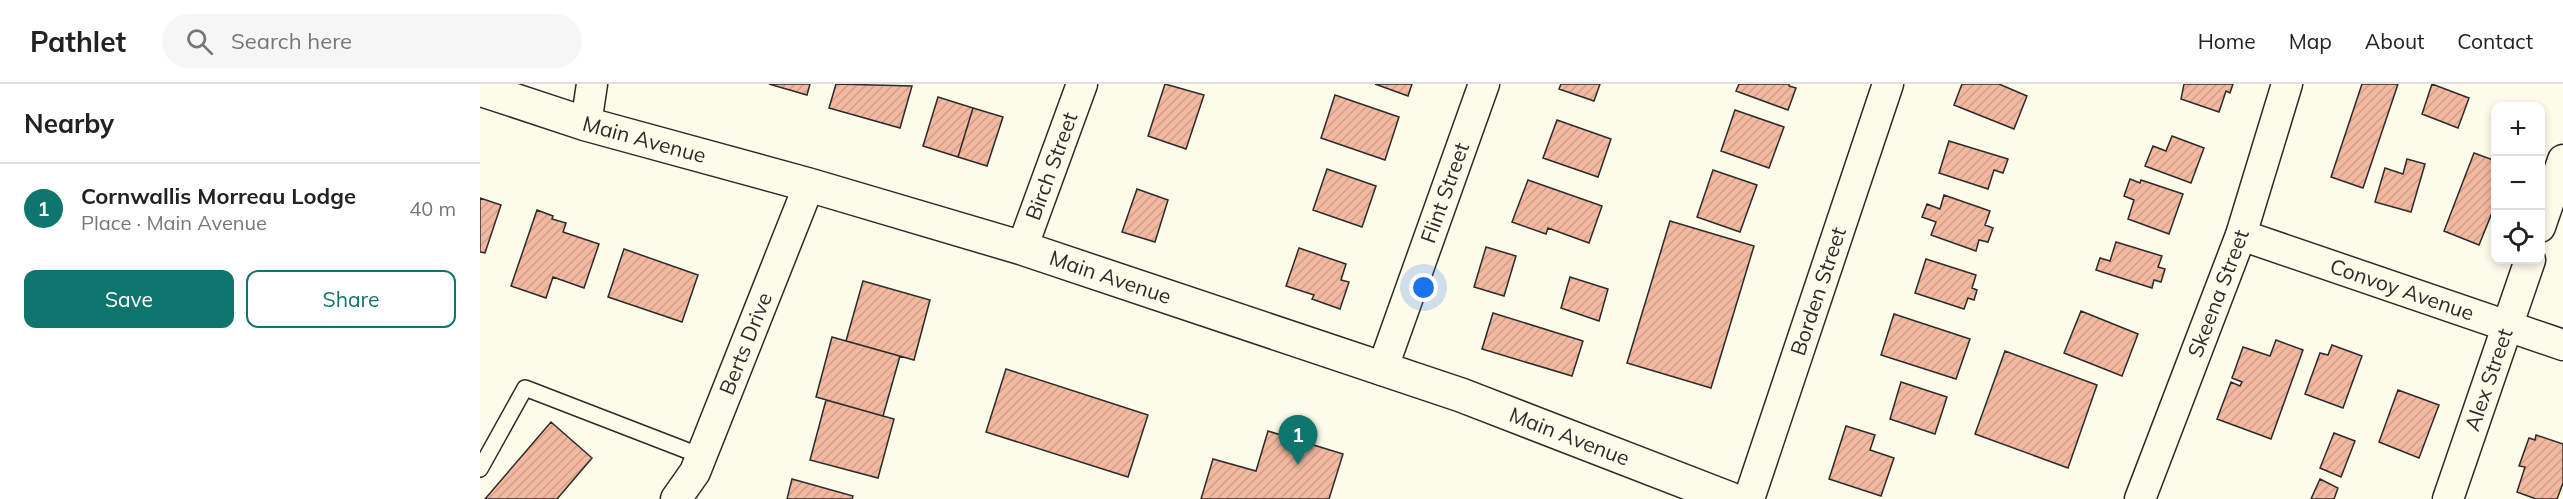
<!DOCTYPE html>
<meta charset="utf-8">
<style>
body{margin:0;font-family:Mulish,sans-serif;background:#f6f6f6;color:#222}
.controls{position:absolute;right:18px;top:18px;display:grid;overflow:hidden;border-radius:12px;box-shadow:0 3px 9px #0003}
.controls button{width:54px;height:54px;display:grid;place-items:center;padding:0;border:0;border-bottom:2px solid #e0e0e0;background:#fff;color:#222;font:30px sans-serif}
.you{position:absolute;left:944px;top:204px;width:21px;height:21px;margin:-15px;border:4px solid #fff;border-radius:50%;background:#1a73e8;box-shadow:0 0 0 9px #1a73e833}
.badge{display:grid;place-items:center;width:39px;height:39px;border-radius:50%;background:#0f766e;color:#fff;font-size:20px;font-weight:700}
.pin{position:absolute;translate:-50% -50px;filter:drop-shadow(0 2px 3px #0008)}
.pin::after{content:'';position:absolute;top:32px;width:21px;height:18px;background:inherit;clip-path:polygon(0 0,100% 0,50% 100%)}
.list{margin:0;padding:0;list-style:none}
h2{display:flex;justify-content:space-between;align-items:center;height:78px;margin:0;padding:0 24px;font-size:26px}
h2 small{font-size:20px;font-weight:400;color:#767676}
.list li{display:grid;grid-template-columns:39px 1fr auto;gap:18px;align-items:center;box-sizing:border-box;height:90px;padding:0 24px;border-top:2px solid #e0e0e0}
.list b{display:block;font-size:22px;white-space:nowrap}
.list p{margin:0;font-size:20px;white-space:nowrap;color:#767676}
.list em{font-size:20px;font-style:normal;color:#767676}
.actions{display:flex;gap:12px;padding:18px 24px}
.actions a{flex:1;padding:14px 0;border:2px solid #0f766e;border-radius:12px;text-align:center;font-size:21px;color:#0f766e}
.actions .main{background:#0f766e;color:#fff}
.icon{flex:none;width:33px;height:33px;fill:none;stroke:currentColor;stroke-width:2;stroke-linecap:round;stroke-linejoin:round}
.map{position:relative;flex:none;width:2083px;height:415px;overflow:hidden}
header{display:flex;align-items:center;gap:36px;box-sizing:border-box;height:84px;padding:0 30px;background:#fff;border-bottom:2px solid #e0e0e0}
header strong{font-size:28px}
nav{display:flex;gap:33px;margin-inline-start:auto;font-size:21px}
.search{width:420px;height:54px;background:#f6f6f6;display:flex;align-items:center;gap:15px;box-sizing:border-box;padding:0 21px;border-radius:33px;color:#767676;font-size:22px}
main{display:flex}
aside{flex:1;background:#fff}
.map>svg:first-child{display:block}
.building{fill:url(#building-hatch);stroke:#2b2b2b;stroke-width:1.5}
.lines{fill:none;stroke-linecap:round;stroke-linejoin:round}
.service-casing{stroke:#2b2b2b;stroke-width:18}
.minor-casing{stroke:#2b2b2b;stroke-width:33}
.tertiary-casing{stroke:#2b2b2b;stroke-width:36}
.service{stroke:#fdfbea;stroke-width:15}
.minor{stroke:#fdfbea;stroke-width:30}
.tertiary{stroke:#fdfbea;stroke-width:33}
.labels{text-anchor:middle;stroke-width:4.5;stroke-linejoin:round;paint-order:stroke}
.street-label{font-size:21px;fill:#2b2b2b;stroke:#fdfbea}
</style>
<header>
<strong>Pathlet</strong>
<div class="search"><svg class="icon" aria-label="search" viewBox="0 0 24 24"><circle cx="10" cy="10" r="6"/><path d="M15 15l6 6"/></svg>Search here</div>
<nav><a>Home</a><a>Map</a><a>About</a><a>Contact</a></nav>
</header>
<main>
<aside>
<h2>Nearby<small></small></h2>
<ul class="list">
<li><span class="badge">1</span><div><b>Cornwallis Morreau Lodge</b><p>Place · Main Avenue</p></div><em>40 m</em></li>
</ul>
<div class="actions"><a class="main">Save</a><a>Share</a></div>
</aside>
<div class="map">
<svg width="2083" height="415" viewBox="0 0 2083 415">
<defs>
<pattern id="building-hatch" width="6" height="6" patternUnits="userSpaceOnUse" patternTransform="scale(1.5)"><rect width="6" height="6" fill="#f2b8a0"/><path d="M-1 1l2-2M0 6l6-6M5 7l2-2" fill="none" stroke="#d09e8a"/></pattern>
</defs>
<rect width="100%" height="100%" fill="#fdfbea"/>
<path class="building" d="M289 0H330L327 11Z
M356 0 432 2 420 44 349 24Z
M685 0 724 11 706 65 668 52Z
M895 0H932L928 12Z
M1081 0H1120L1114 17 1079 5Z
M1259 0H1309V2L1316 4 1308 26 1256 7Z
M1482 0H1519L1547 12 1534 45 1474 21Z
M1704 0H1753L1750 9 1746 7 1739 28 1701 15Z
M1882 0H1918L1883 104 1851 93Z
M1952 0 1989 14 1978 44 1942 30Z
M855 11 919 33 905 76 841 54Z
M458 13 493 24 478 73 443 62Z
M493 24 523 33 507 82 478 73Z
M1255 26 1304 43 1289 84 1241 67Z
M1077 36 1131 55 1118 93 1063 74Z
M1692 52 1724 64 1711 99 1665 82 1673 62 1686 67Z
M1469 57 1528 75 1523 89 1514 86 1508 105 1459 89Z
M1994 69 2016 77V119L1999 161 1964 147Z
M1927 75 1945 80 1931 128 1895 118 1905 84 1923 90Z
M847 85 896 102 882 143 833 126Z
M1233 86 1277 101 1260 148 1217 133Z
M1650 95 1660 99 1661 96 1703 110 1689 150 1648 135 1654 116 1644 112Z
M1048 96 1122 122 1109 159 1068 144 1066 150 1032 138Z
M657 105 688 116 675 158 642 148Z
M1464 111 1510 127 1505 141 1513 144 1508 158 1499 156 1496 167 1451 151 1456 138 1442 133 1447 120 1460 125Z
M0 114 21 121 5 169 0 168Z
M57 126 73 132 72 135 86 139 83 148 119 160 104 204 73 193 66 214 31 202Z
M1190 137 1274 162 1231 304 1147 279Z
M1636 158 1682 172 1678 183 1685 185 1681 198 1674 196 1672 204 1616 186 1620 174 1630 177Z
M1006 163 1036 172 1024 212 994 203Z
M819 164 866 180 861 196 869 198 860 225 832 215 834 211 806 202Z
M144 165 218 191 202 238 128 213Z
M1446 175 1496 191 1492 204 1497 206 1494 216 1488 214 1484 225 1435 209Z
M1090 193 1128 205 1119 237 1081 224Z
M383 197 450 216 434 276 366 257Z
M1601 227 1658 250 1642 292 1584 269Z
M1013 229 1103 257 1092 292 1002 265Z
M1414 230 1490 255 1476 295 1401 271Z
M352 253 420 272 403 332 336 313Z
M1796 256 1823 266 1791 355 1737 335 1751 298 1760 302 1762 298 1752 294 1763 263 1790 272Z
M1852 261 1882 272 1863 324 1825 310 1840 269 1848 271Z
M1525 267 1617 301 1588 384 1495 350Z
M526 285 668 331 648 393 506 348Z
M1421 298 1467 313 1455 350 1410 335Z
M1918 306 1959 321 1939 374 1899 358Z
M346 316 414 335 398 394 330 376Z
M71 338 112 374 77 415H5Z
M1366 342 1395 351 1390 366 1414 374 1401 412 1349 395Z
M788 347 863 370 849 415H721L733 375 776 387Z
M1854 349 1875 357 1861 393 1840 384Z
M2056 351 2083 360V399L2077 415H2056L2037 408 2045 383 2039 382 2049 354 2055 356Z
M312 395 373 412 372 415H307Z
M1840 395 1858 404 1854 415H1831Z"/>
<g class="lines">
<defs>
<path id="service" d="M0 385 45 304 221 372"/>
<g id="minor">
<path d="M106 40 112 0"/>
<path d="M2060 143 2083 76"/>
<path id="s1" d="M1761 151 2083 261"/>
<path id="s2" d="M542 164 602 0"/>
<path id="s3" d="M902 286 1004 0"/>
<path id="s4" d="M196 415 215 388 329 101"/>
<path id="s5" d="M1269 415 1408 0"/>
<path id="s6" d="M1660 415 1761 151 1807 0"/>
<path id="s7" d="M1968 415 2050 176"/>
</g>
<g id="tertiary">
<path id="s8" d="M0 5 106 40 329 101 542 164 981 311 1250 415"/>
</g>
</defs>
<use href="#service" class="service-casing"/>
<use href="#minor" class="minor-casing"/>
<use href="#tertiary" class="tertiary-casing"/>
<use href="#service" class="service"/>
<use href="#minor" class="minor"/>
<use href="#tertiary" class="tertiary"/>
</g>
<g class="labels">
<g class="street-label">
<text dy="7" stroke="none"><textPath href="#s8" startOffset="172">Main Avenue</textPath></text>
<text dy="7" stroke="none"><textPath href="#s2" startOffset="87">Birch Street</textPath></text>
<text dy="7" stroke="none"><textPath href="#s3" startOffset="188">Flint Street</textPath></text>
<text dy="7" stroke="none"><textPath href="#s8" startOffset="658">Main Avenue</textPath></text>
<text dy="7" stroke="none"><textPath href="#s1" startOffset="170">Convoy Avenue</textPath></text>
<text dy="7" stroke="none"><textPath href="#s5" startOffset="219">Borden Street</textPath></text>
<text dy="7" stroke="none"><textPath href="#s6" startOffset="220">Skeena Street</textPath></text>
<text dy="7" stroke="none"><textPath href="#s4" startOffset="171">Berts Drive</textPath></text>
<text dy="7" stroke="none"><textPath href="#s7" startOffset="126">Alex Street</textPath></text>
<text dy="7" stroke="none"><textPath href="#s8" startOffset="1144">Main Avenue</textPath></text>
</g>
</g>
</svg>
<div class="controls">
<button>+</button>
<button>−</button>
<button><svg class="icon" aria-label="locate" viewBox="0 0 24 24"><circle cx="12" cy="12" r="6"/><path d="M12 2v4M12 18v4M2 12h4M18 12h4"/></svg></button>
</div>
<div class="you"></div>
<div class="pin badge" style="left:818px;top:381px">1</div>
</div>
</main>
